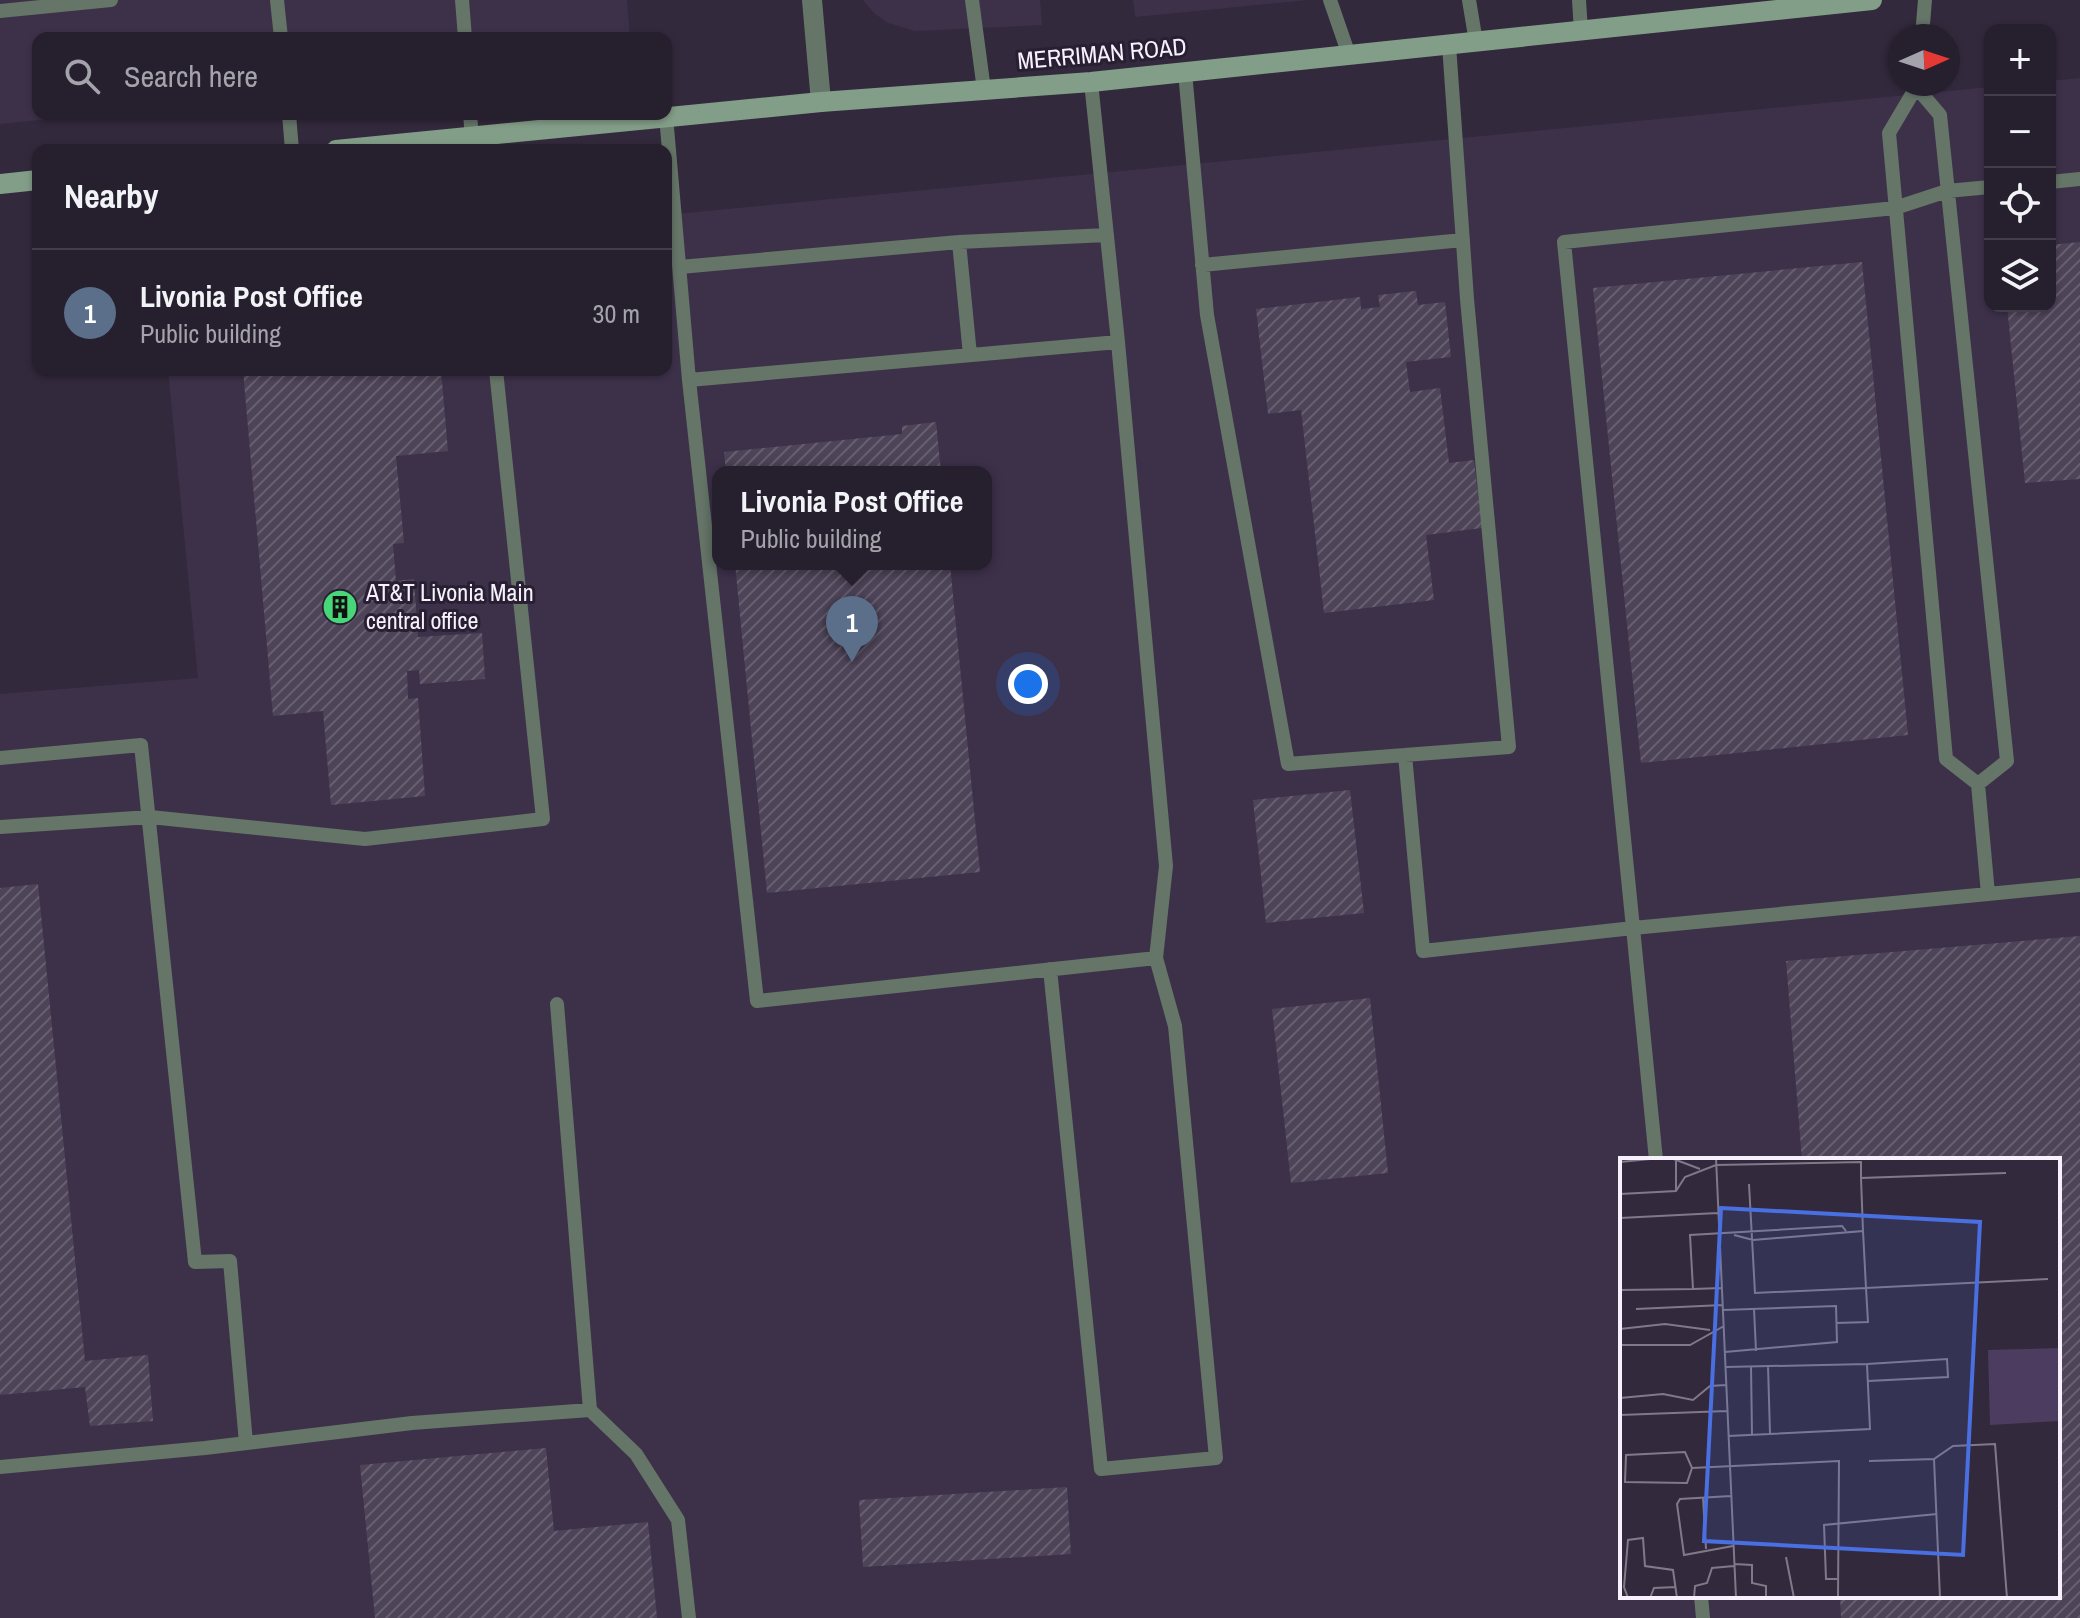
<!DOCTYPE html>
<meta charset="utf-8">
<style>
body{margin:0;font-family:"Archivo Narrow",sans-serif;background:#2e2735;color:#f1f3f6}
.controls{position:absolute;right:24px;top:24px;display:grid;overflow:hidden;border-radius:16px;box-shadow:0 2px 6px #0004}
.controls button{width:72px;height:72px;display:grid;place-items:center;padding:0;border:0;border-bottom:2px solid #423d49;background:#261f2d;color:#f1f3f6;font:40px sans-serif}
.compass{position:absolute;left:1888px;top:24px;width:72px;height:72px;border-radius:50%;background:#261f2d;box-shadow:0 2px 6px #0004;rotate:87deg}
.you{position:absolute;left:1028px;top:684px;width:28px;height:28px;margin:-20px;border:6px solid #fff;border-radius:50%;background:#1a73e8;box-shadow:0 0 0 12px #1a73e833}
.badge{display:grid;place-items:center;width:52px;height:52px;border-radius:50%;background:#db2777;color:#fff;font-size:26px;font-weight:700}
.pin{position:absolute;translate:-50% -66px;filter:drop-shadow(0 2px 4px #0008)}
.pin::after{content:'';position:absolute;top:42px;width:28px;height:24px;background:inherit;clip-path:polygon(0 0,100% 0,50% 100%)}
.popup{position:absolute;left:712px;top:466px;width:280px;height:104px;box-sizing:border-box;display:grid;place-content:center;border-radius:16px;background:#261f2d;filter:drop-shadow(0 2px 6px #0005);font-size:26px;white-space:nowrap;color:#a4a2aa}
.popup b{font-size:30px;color:#f1f3f6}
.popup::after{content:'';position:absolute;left:50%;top:100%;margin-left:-16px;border:16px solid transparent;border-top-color:#261f2d}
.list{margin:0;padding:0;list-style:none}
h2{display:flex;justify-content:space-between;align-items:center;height:104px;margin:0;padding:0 32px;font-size:34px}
h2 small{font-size:26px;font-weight:400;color:#a4a2aa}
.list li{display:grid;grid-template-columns:52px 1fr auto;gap:24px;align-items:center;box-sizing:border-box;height:128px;padding:0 32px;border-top:2px solid #423d49}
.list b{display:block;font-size:30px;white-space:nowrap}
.list p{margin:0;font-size:26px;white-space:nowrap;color:#a4a2aa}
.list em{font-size:26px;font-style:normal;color:#a4a2aa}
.icon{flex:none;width:44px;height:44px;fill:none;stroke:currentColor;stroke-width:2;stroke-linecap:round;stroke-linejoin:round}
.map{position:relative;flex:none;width:2080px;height:1618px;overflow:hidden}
.search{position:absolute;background:#261f2d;box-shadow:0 2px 6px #0004;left:32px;top:32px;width:640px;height:88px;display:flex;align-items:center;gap:20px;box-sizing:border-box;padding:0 28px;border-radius:16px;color:#a4a2aa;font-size:30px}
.panel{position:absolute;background:#261f2d;box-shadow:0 2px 6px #0004;left:32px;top:144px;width:640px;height:232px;border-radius:16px}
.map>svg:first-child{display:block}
.built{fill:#3d314a;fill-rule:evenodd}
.building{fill:url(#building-hatch)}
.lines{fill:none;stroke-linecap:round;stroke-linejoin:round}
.lane{stroke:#657568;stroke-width:14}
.street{stroke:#657568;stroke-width:20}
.secondary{stroke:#839e88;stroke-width:20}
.labels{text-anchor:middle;stroke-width:6;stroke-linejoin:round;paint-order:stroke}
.street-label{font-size:24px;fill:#f7f1fe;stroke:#282032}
.poi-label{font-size:24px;fill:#f7f1fe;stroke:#282032;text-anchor:start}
.inset-road{fill:none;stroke:#81798a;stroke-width:2}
.view{fill:#496fe0;fill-opacity:0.15;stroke:#496fe0;stroke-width:4}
.inset-edge{fill:none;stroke:#f7f1fe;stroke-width:4}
</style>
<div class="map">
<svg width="2080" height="1618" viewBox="0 0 2080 1618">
<defs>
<pattern id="building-hatch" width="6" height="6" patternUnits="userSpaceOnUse" patternTransform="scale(2)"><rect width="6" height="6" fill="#4d4458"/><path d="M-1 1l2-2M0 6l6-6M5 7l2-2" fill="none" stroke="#675f71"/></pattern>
</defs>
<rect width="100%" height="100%" fill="#32293c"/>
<path class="built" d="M0 0H627L630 38H38V114H99L0 124Z
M863 0H1040L1042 25 915 31 888 23 874 13Z
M1133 0H1309L1135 17Z
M2080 78V1618H0V694L198 678 168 370H666V215L1990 87V306H2050V81ZM718 472H986V564H718ZM1622 1160H2058V1596H1622Z"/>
<path class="building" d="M2080 242V479L2025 483 2007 306H2050V245Z
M1862 262 1908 735 1641 763 1593 288Z
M1416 291 1418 305 1445 302 1451 357 1406 362 1410 392 1440 388 1449 463 1474 460 1482 528 1426 535 1434 600 1324 613 1301 410 1268 414 1256 309 1360 297 1361 309 1380 307 1378 295Z
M243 370H441L448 451 396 456 404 543 393 544 396 581 414 579 418 637 482 633 485 679 420 684 419 670 407 671 408 699 418 698 425 796 331 805 323 711 273 716Z
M936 422 941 472H726L724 452 902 434V426Z
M735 564H950L980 872 767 893Z
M1350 790 1364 913 1266 923 1253 800Z
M38 884 85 1361 148 1355 153 1421 90 1426 85 1387 0 1395V888Z
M2080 936V1618H1841L1840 1596H2058V1160H1802L1786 961Z
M1370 998 1388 1173 1291 1183 1272 1009Z
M546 1448 554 1531 648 1522 657 1618H375L360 1465Z
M1067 1487 1071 1554 863 1567 859 1500Z"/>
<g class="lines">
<path class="lane" d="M277 0 281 38
M462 0 465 38
M972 0 984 90
M1330 0 1349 55
M1469 0 1476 42
M1579 0 1581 31
M0 11 111 0
M1922 36 1925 0
M1185 72 1207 315 1288 764 1509 747 1467 299 1449 45
M1918 84 1889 133 1946 759 1978 784 1988 894 2080 885
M1917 88 1940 115 2007 761 1978 784
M289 114 292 150
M470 114 473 150
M666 116 689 380 757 1001 1156 958 1166 866 1118 342 1091 82
M2050 182 2080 179
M959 242 970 355
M1202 265 1463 240
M680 267 959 242 1107 235
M689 380 1118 342
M1405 755 1423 951 1633 928 1564 242 1895 208 1947 191 1990 187
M0 758 141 745 195 1262 230 1261 246 1443
M0 827 150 817 365 839 543 819 496 370
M1050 969 1101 1469 1216 1458 1175 1026 1156 958
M557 1004 590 1410 636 1454 678 1520 689 1618
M1656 1160 1633 928 1988 894
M0 1467 205 1448 412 1423 590 1410
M1701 1596 1703 1618"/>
<path class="street" d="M812 0 821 102"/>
<path class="secondary" d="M336 150 821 102 1091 82 1872 0
M0 184 38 180"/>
</g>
<defs>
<symbol id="building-disc" viewBox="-11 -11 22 22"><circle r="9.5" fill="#47d779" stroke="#282032"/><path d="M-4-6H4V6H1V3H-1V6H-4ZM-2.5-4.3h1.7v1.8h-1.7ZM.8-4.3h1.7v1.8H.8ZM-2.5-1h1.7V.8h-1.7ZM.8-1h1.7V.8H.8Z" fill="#111"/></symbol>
</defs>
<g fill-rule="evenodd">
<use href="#building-disc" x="320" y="587" width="40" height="40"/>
</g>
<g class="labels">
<g class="street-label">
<text transform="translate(1102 54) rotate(-5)" y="8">MERRIMAN ROAD</text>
</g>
<g class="poi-label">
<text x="366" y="601">AT&amp;T Livonia Main<tspan x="366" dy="28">central office</tspan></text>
</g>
</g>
<g transform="translate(1620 1158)">
<rect width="440" height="440" fill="#32293c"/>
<path d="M440 190V263L370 267 368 192Z" fill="#4c3c5f"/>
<path class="inset-road" d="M51 0 80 11M96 0 116 440M0 4 40 0M129 26 135 135 246 130 248 164 216 165M56 33V2M0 36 56 33 65 19 96 7 241 4V20M0 60 98 55M243 73 246 130 428 121M114 77 133 82 243 73 241 20 386 15M73 131 102 130M0 132 73 131 70 77 222 68 226 73M16 151 103 147M134 151 136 193M103 152 216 148 217 184 105 194M0 171 45 166 90 172M0 187H70L104 168M247 206 327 201 328 219 248 223M148 207 150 276M131 208 132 277M106 209 247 206 250 271 108 278M0 240 43 236 73 242 90 228 106 227M0 257 107 253M314 301 320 440M249 303 314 301 333 288 375 286 387 440M72 310 67 325 5 324 6 297 65 294 72 310 219 303 218 440M111 338 60 341 57 346 64 397 113 388M83 339 86 391M166 399 174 440M114 406 132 407V425L146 428V440M217 421H206L204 367 317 356M8 440 4 429 8 382 23 380 25 408 53 412 57 440M30 440 34 430 56 429M74 440 75 428 87 425 92 410 114 408"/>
<path class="view" d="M101 50 360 64 343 397 84 383Z"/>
<rect width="440" height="440" class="inset-edge"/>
</g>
</svg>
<div class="controls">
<button>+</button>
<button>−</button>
<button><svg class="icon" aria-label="locate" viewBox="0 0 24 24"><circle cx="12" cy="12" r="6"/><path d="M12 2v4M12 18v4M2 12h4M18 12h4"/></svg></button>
<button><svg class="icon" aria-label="layers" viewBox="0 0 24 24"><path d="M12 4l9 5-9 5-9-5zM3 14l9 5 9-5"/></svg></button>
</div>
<svg class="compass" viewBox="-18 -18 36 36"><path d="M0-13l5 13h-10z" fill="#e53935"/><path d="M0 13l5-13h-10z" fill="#a4a2aa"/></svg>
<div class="you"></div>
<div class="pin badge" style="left:852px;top:662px;background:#5c6f8a">1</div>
<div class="popup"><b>Livonia Post Office</b>Public building</div>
<div class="search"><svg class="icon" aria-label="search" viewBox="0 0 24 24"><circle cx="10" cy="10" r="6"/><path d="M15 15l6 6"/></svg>Search here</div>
<section class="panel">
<h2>Nearby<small></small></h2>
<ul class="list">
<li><span class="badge" style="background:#5c6f8a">1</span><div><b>Livonia Post Office</b><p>Public building</p></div><em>30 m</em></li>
</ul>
</section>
</div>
